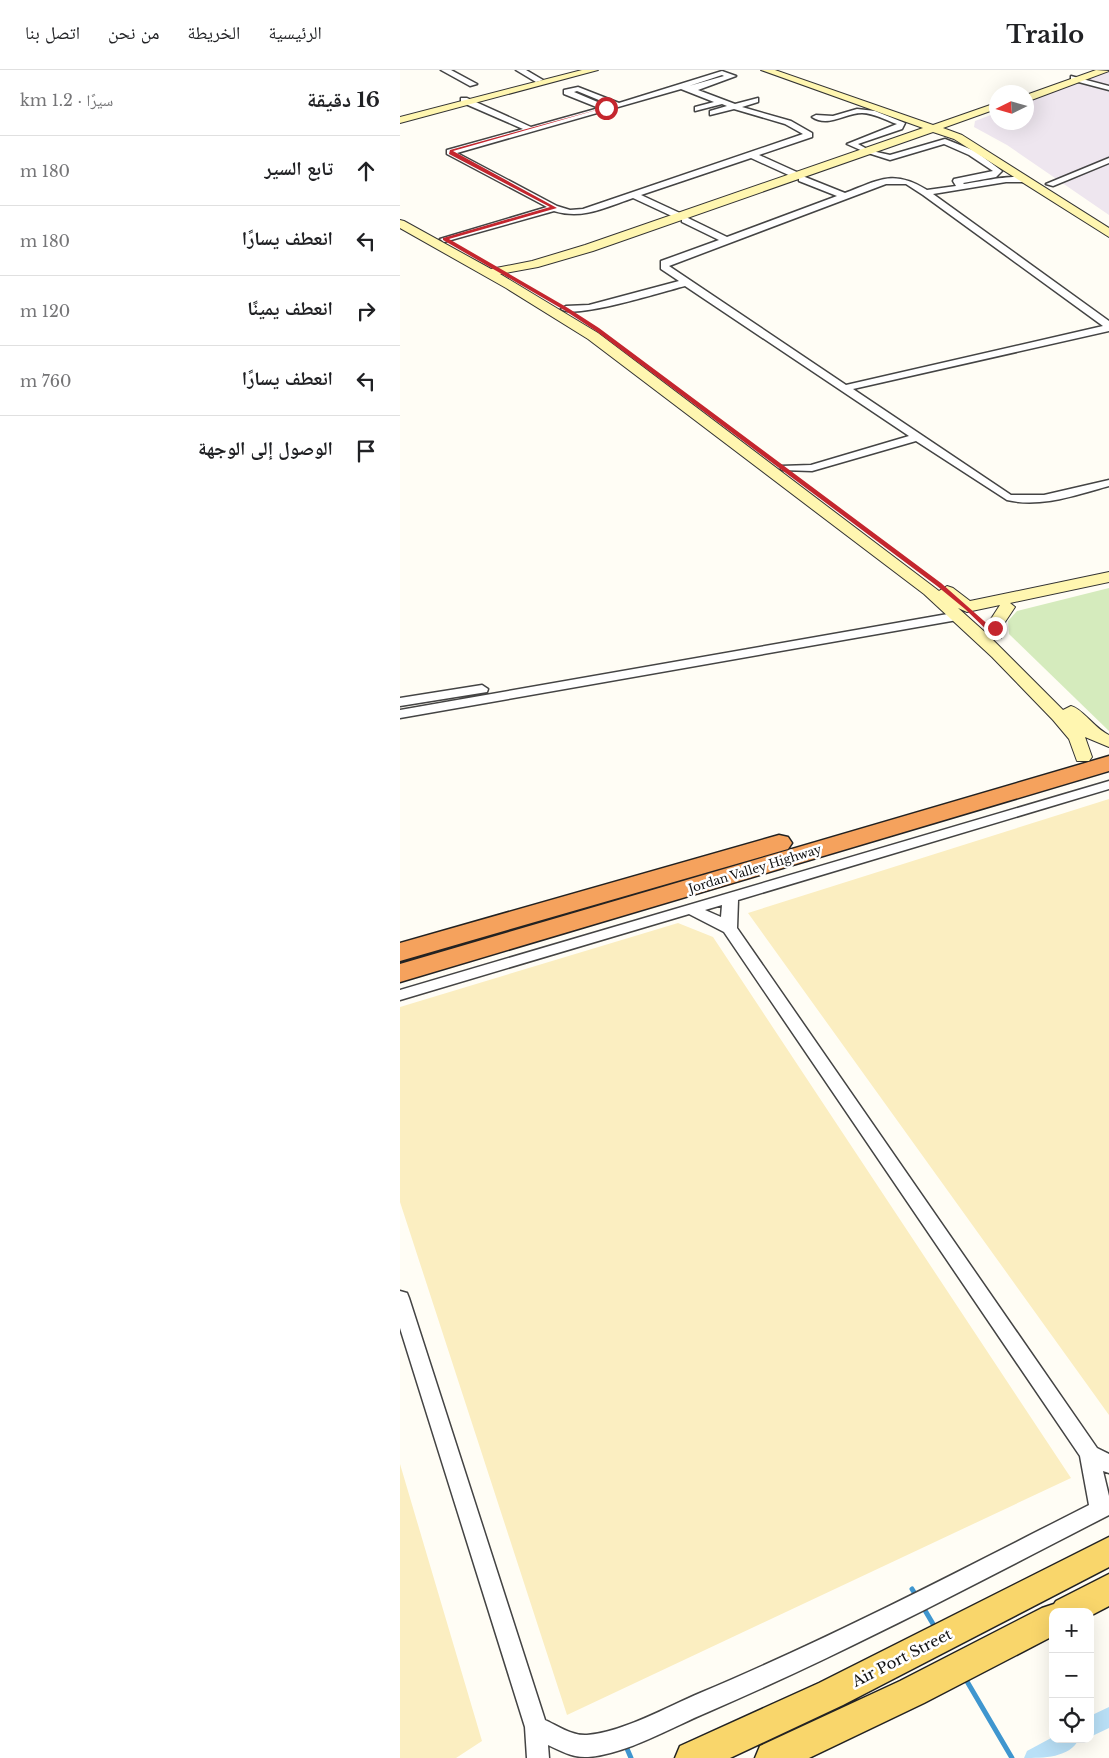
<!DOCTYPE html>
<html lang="ar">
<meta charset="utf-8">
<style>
body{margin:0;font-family:"Libre Baskerville","Noto Naskh Arabic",serif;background:#f6f6f6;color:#202124;direction:rtl}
.controls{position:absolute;right:15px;bottom:15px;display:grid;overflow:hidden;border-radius:10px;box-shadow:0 5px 20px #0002}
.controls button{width:45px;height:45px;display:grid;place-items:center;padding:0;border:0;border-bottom:1px solid #e0e0e0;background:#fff;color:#202124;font:25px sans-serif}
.compass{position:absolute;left:589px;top:15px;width:45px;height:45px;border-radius:50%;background:#fff;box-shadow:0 5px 20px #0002;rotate:265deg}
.stop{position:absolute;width:15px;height:15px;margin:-11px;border:4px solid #c4262e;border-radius:50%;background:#fff}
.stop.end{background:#c4262e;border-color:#fff;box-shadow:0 1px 5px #0008}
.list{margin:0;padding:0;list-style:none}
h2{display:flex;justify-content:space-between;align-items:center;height:65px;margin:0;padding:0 20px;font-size:21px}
h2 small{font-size:16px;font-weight:400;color:#757577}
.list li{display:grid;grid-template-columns:32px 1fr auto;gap:15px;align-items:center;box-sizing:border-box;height:70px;padding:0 20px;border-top:1px solid #e0e0e0}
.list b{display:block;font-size:19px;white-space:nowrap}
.list em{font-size:16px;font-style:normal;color:#757577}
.icon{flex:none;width:28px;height:28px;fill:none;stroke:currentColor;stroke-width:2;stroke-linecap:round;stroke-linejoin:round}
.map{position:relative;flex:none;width:709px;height:1688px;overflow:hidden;direction:ltr}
header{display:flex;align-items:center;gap:30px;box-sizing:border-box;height:70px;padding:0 25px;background:#fff;border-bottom:1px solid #e0e0e0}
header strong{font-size:24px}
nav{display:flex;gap:28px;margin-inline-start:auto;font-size:18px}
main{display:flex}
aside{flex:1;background:#fff}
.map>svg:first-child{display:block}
.industrial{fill:#eee6ef}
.green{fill:#d5ebbd}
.sand{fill:#fbeec1}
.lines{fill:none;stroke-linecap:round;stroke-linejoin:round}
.stream{stroke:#3f96cf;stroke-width:5}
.canal{fill:#b9e0f7;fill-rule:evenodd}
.street-casing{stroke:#444;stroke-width:3}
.secondary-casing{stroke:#333;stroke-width:2}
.primary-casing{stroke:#222;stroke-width:3}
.highway-casing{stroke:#222;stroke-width:3}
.street{fill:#fff;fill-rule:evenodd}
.secondary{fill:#fff6b0;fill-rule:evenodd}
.primary{fill:#f9d66b;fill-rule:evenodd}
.highway{fill:#f5a25d;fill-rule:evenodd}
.route{fill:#c4262e}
.labels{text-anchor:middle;stroke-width:5;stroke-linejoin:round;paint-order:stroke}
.street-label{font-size:12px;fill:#111;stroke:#fff}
.near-street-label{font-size:15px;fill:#111;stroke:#fff}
</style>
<header>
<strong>Trailo</strong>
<nav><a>الرئيسية</a><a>الخريطة</a><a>من نحن</a><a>اتصل بنا</a></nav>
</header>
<main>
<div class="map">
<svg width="709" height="1688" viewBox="0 0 709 1688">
<rect width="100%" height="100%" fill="#fffdf5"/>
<path class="industrial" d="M709 1V145L607 75 574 57 575 51 596 43V52H626L627 32Z"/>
<path class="green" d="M709 518V661L609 564 608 551 617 541Z"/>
<path class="sand" d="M709 729V1345L348 843Z
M278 853 313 867 671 1408 167 1645 0 1132V937Z
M0 1394 82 1671 56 1688H0Z"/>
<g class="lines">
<path class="stream" d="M512 1519 517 1527
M523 1537 536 1559
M565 1608 612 1688
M225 1674 231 1688"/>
<path class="canal" d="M709 1637V1658L690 1667V1646Z
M653 1667V1669H679C670 1688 643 1688 624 1688L627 1681Z"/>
<defs>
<path id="street" d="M41 0H51L77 14 70 16Z
M116 0H126L143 10 136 12Z
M322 1 336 6 298 20 335 34 358 28V32L342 37 391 51 412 63V67L359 85 399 103V107H393L351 88 241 125 282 144V148H276L233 128C206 137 183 150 154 141L44 172 40 169 147 137 47 84V80L123 59 61 32V28H67L131 57 199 38 164 24V20L178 17 219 33ZM322 5 324 6 289 16ZM281 19 314 32 295 37V41L322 34 327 36 310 41V45L334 39 385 54 403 64 183 139 170 140 157 136 57 83ZM177 21 211 35 207 36 174 22Z
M671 6 709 16V20L671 10Z
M457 39 475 41 505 53 502 59 458 74 469 80 465 82 447 74 497 54C485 50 474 43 462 43 445 43 428 58 412 47L416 45 433 46Z
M545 69 575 81 602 101 596 107 563 113 564 114C579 112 620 102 631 110L627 112H606L533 124 709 251V261L453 319 611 425H644L709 410V416C676 425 641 438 607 430L516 371 412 401 381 400V396L411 395 509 366 285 216C265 221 174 250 161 239L166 236 189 235 279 211 261 199V191L319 170 282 152V148H288L327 167 437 126 399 111V107H405L445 123C479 110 493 99 527 120L556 116 553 111 554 109 593 101 569 85 544 74 490 90 468 83 472 81 490 85ZM486 114H506L523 125 703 256 446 315 269 196Z
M709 88V93L653 116 646 114Z
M559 542 563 543 565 546 563 549 0 648V640Z
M82 615 88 619 87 622 0 636V628Z
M709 711V719L338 830 337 858 697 1378 709 1384V1403L703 1401 709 1426V1445C577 1513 445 1583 308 1642 272 1657 227 1684 188 1687 173 1688 161 1681 148 1675L149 1688H127L125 1657 0 1258V1221L7 1223 9 1228 145 1650C158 1656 172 1666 187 1665 223 1662 267 1637 300 1623 433 1567 561 1500 689 1435L680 1386 324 862 289 844 0 930V920ZM322 835 321 847 305 840Z"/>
<path id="secondary" d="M182 0H198L0 53V47Z
M361 0H375L533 55 596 33V39L543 58 562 65 709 158V167L554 69 533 62 193 181 138 197 100 204 198 263 539 521 547 516 553 518 570 531 709 502V512L610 533 615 537 603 555 601 568H591L663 640 671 636C683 639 694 658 709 665V677L685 667 692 687 689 691H677L669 669 653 650 592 587 524 524 188 269 106 218 0 158V150L4 151 91 199 132 191 185 175 523 58ZM600 535 587 555V564L558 538 567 542Z
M696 0 709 1 626 32V25Z"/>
<path id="primary" d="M709 1467V1497L443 1635 330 1688H275L280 1676 419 1613Z
M709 1504V1536L690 1546V1542H653V1566L524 1633 409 1688H355L360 1676 500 1611 642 1538 654 1534 656 1531Z"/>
<path id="highway" d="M709 686V701L0 912V894Z
M379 765 388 767 392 773 388 779 0 891V873Z"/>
</defs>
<use href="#street" class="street-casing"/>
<use href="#secondary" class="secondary-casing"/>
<use href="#primary" class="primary-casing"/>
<use href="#highway" class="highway-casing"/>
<use href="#street" class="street"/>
<use href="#secondary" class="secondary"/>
<use href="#primary" class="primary"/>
<use href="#highway" class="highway"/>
</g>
<path class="route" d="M207 37 53 81 157 138 49 169 168 238 199 258 541 513 592 558 598 557 597 565H592L565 539 537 516 196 261 164 240 43 170V168L150 137 49 84 50 80Z"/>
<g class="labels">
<g class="street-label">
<text transform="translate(355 799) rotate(-17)" y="4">Jordan Valley Highway</text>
</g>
<g class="near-street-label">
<text transform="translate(502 1588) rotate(-27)" y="5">Air Port Street</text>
</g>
</g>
</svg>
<div class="controls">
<button>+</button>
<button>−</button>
<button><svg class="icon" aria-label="locate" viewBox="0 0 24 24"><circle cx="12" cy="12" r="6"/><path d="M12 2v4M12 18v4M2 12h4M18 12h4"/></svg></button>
</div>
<svg class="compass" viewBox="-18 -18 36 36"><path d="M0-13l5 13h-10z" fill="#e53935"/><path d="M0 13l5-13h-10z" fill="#757577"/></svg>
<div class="stop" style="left:206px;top:38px"></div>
<div class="stop end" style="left:595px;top:558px"></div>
</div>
<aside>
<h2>16 دقيقة<small>سيرًا · 1.2 km</small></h2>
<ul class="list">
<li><svg class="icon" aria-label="ahead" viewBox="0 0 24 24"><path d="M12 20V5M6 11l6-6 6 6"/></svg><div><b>تابع السير</b></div><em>180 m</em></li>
<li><svg class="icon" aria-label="left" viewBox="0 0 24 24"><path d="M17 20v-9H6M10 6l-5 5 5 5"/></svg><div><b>انعطف يسارًا</b></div><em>180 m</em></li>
<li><svg class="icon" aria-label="right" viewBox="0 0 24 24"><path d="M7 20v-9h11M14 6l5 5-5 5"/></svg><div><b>انعطف يمينًا</b></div><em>120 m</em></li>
<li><svg class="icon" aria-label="left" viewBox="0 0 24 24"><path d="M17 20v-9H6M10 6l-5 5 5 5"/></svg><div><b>انعطف يسارًا</b></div><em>760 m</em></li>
<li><svg class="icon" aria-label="arrive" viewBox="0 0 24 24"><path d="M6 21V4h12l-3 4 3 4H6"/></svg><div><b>الوصول إلى الوجهة</b></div></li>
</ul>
</aside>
</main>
